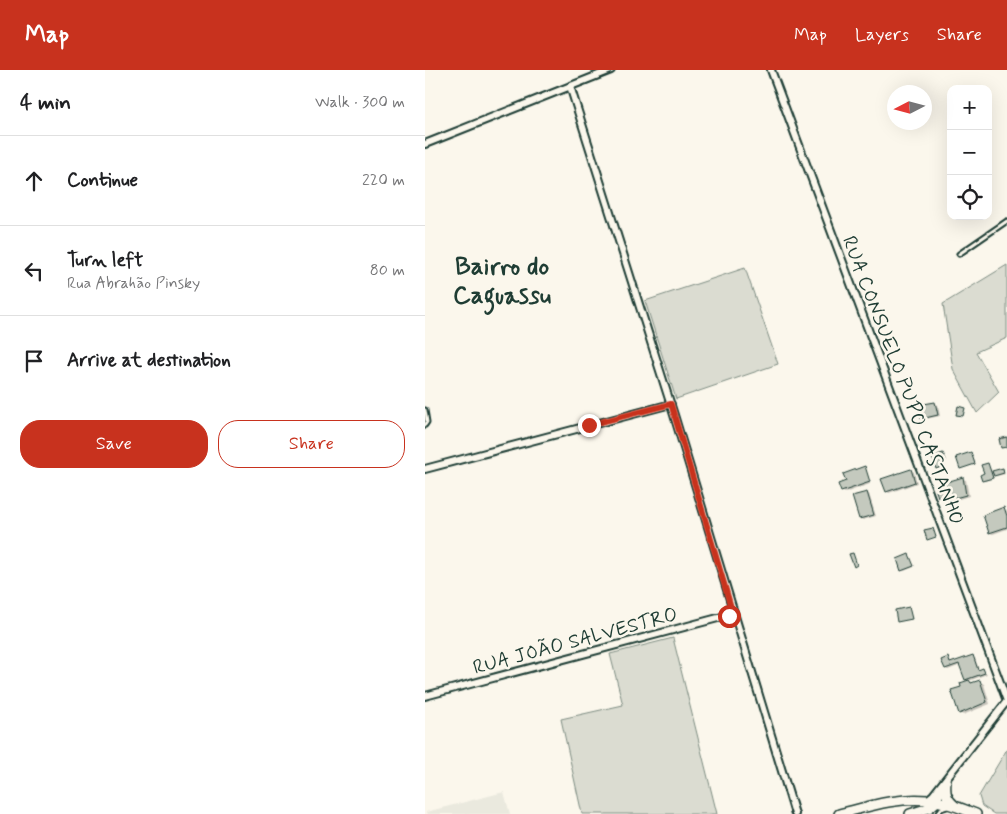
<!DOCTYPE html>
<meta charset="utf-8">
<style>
body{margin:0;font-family:Mynerve,sans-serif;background:#f2f2f2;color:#202124}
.controls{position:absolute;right:15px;top:15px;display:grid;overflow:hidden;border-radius:10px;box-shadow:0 5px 20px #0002}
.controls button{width:45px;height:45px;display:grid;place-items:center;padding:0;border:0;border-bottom:1px solid #e0e0e0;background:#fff;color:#202124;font:25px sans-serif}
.compass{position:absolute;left:462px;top:15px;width:45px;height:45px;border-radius:50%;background:#fff;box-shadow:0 5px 20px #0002;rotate:264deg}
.stop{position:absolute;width:15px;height:15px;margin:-11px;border:4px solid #c8321e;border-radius:50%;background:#fff}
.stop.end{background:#c8321e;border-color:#fff;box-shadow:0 1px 5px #0008}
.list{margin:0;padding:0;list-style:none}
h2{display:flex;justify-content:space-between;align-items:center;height:65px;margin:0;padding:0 20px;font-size:21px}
h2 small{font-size:16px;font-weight:400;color:#757577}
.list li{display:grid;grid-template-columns:32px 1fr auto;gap:15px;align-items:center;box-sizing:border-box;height:90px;padding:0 20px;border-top:1px solid #e0e0e0}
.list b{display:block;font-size:19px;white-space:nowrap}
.list p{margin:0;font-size:16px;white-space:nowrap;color:#757577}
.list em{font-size:16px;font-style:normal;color:#757577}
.actions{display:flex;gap:10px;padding:15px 20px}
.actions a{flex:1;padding:11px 0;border:1px solid #c8321e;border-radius:20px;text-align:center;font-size:18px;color:#c8321e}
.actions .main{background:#c8321e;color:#fff}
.icon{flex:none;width:28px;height:28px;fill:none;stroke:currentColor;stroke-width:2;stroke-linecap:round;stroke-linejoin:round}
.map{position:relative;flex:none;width:582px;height:744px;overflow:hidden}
header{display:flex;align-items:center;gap:30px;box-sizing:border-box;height:70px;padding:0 25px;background:#c8321e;color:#fff}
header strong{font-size:24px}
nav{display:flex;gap:28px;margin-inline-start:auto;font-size:18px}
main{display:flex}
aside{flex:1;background:#fff}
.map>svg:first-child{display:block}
.built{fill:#eae9de}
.green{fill:#dbdcd1;stroke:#7d8c82}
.shadow{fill:#0003}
.building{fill:#c4c9be;stroke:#1f3d34}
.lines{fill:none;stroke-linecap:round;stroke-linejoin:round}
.lane-casing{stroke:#1f3d34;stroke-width:7}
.street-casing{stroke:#1f3d34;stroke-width:10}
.secondary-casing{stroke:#1f3d34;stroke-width:12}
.lane{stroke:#fbf7ec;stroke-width:3}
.street{stroke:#fbf7ec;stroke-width:6}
.secondary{stroke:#fbf7ec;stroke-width:9}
.route{stroke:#c8321e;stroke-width:6}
.labels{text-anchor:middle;stroke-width:5;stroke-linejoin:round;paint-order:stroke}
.street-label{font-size:20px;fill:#1f3d34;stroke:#fbf7ec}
.district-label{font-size:25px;font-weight:bold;fill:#1f3d34;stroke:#fbf7ec}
</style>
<header>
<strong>Map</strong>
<nav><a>Map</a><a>Layers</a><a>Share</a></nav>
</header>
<main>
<aside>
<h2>4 min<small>Walk · 300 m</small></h2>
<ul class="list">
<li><svg class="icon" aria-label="ahead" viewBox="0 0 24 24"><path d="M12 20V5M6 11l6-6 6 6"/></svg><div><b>Continue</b></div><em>220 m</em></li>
<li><svg class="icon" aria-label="left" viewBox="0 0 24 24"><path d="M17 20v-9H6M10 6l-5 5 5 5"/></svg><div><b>Turn left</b><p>Rua Abrahão Pinsky</p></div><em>80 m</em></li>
<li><svg class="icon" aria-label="arrive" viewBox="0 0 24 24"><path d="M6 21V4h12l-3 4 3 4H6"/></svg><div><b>Arrive at destination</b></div></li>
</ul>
<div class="actions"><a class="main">Save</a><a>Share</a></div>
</aside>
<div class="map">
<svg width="582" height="744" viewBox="0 0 582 744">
<rect width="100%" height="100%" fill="#fbf7ec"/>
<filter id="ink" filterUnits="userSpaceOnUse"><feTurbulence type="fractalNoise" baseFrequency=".02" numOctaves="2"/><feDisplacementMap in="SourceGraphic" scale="10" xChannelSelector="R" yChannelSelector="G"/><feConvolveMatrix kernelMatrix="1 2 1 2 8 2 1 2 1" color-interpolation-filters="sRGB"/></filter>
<g filter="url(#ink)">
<path class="built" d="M79 722 85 744H2L1 742Z"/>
<path class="green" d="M582 195V268L551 282 574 322 552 343 528 299 518 234Z
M320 198 353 294 251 329 220 231Z
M248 568 292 744H157L136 649 198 635 185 584Z
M582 679V744H569L557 736 554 726Z"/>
<path class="shadow" d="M510 333 513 335 515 346 500 349 497 348Z
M546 383 551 394 536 398Z
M518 384 522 391 518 392 519 397 513 399 512 398Z
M563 394 567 402 577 399 580 404 571 406 567 404 569 408 560 411 558 410Z
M439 398 445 414 420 423 417 421 423 412Z
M486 400 489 402 492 413 464 423 462 421Z
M538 409 541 410 544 426 534 429 530 424 516 428 514 426 518 420Z
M442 423 444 424 451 446 438 450 435 448Z
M579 439 582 441V459L568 464 565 463 559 446Z
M484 486 489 497 479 501 477 500Z
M547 587 550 588 554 600 558 599 562 604 544 611 549 613 555 612 559 614 565 634 538 645 535 643 537 618 544 611 541 609 536 595 523 600 521 599 523 589 527 594Z"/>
<path class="building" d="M510 332 513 345 496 349 493 335Z
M533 336 540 338 538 346 531 345Z
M582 367V377L576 378 574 369Z
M546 382 550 394 535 399 531 387Z
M518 383 521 390 517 392 518 396 511 399 507 387Z
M563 393 568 408 557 411 555 405 559 403 556 395Z
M440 396 445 412 416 422 413 414 421 411 418 404Z
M578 398 579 403 569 406 567 401Z
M486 399 490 412 461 422 456 409Z
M538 407 541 425 530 428 528 423 513 427 511 421 516 419 515 414Z
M442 422 449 445 434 449 427 426Z
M579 437 582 446V457L564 463 558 445Z
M508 458 511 467 502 470 499 460Z
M428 483 432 495 429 497 424 484Z
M484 484 489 496 476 501 472 489Z
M484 537 487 549 472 552 470 540Z
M548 585 553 600 558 598 560 603 540 610 534 594 520 599 516 590 523 587 525 593Z
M544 610 546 613 555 610 562 632 534 644 526 620 536 617 535 613Z"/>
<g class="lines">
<defs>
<path id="lane" d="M534 184 582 151
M0 340 2 352 0 355
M513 744 516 739 522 737"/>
<path id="street" d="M346 0 582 631 508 725 502 730
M145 16 249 345 370 744
M0 74 186 0
M0 399 246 334
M0 626 308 544
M512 731 520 714"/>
<path id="secondary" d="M521 712C520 722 521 729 530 736
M414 744C442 737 472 727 502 730 519 731 535 738 551 744
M485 744 504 738 512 731"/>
</defs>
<use href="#lane" class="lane-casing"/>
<use href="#street" class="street-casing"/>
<use href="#secondary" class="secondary-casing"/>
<use href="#lane" class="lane"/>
<use href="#street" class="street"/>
<use href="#secondary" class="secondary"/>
</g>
</g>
<g class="lines" filter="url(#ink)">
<path class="route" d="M164 355 246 334 308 544 304 546"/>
</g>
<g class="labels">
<g class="street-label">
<text transform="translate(479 310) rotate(69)" y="7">RUA CONSUELO PUPO CASTANHO</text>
<text transform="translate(150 570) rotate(-15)" y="7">RUA JOÃO SALVESTRO</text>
</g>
<g class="district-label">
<text x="77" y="204">Bairro do<tspan x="77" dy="29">Caguassu</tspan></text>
</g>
</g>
</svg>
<div class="controls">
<button>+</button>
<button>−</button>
<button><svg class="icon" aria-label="locate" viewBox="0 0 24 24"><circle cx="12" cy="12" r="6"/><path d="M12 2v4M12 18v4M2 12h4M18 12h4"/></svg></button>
</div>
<svg class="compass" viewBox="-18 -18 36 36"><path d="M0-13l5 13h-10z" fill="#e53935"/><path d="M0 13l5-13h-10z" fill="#757577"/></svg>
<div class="stop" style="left:304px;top:546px"></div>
<div class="stop end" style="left:164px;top:355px"></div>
</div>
</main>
